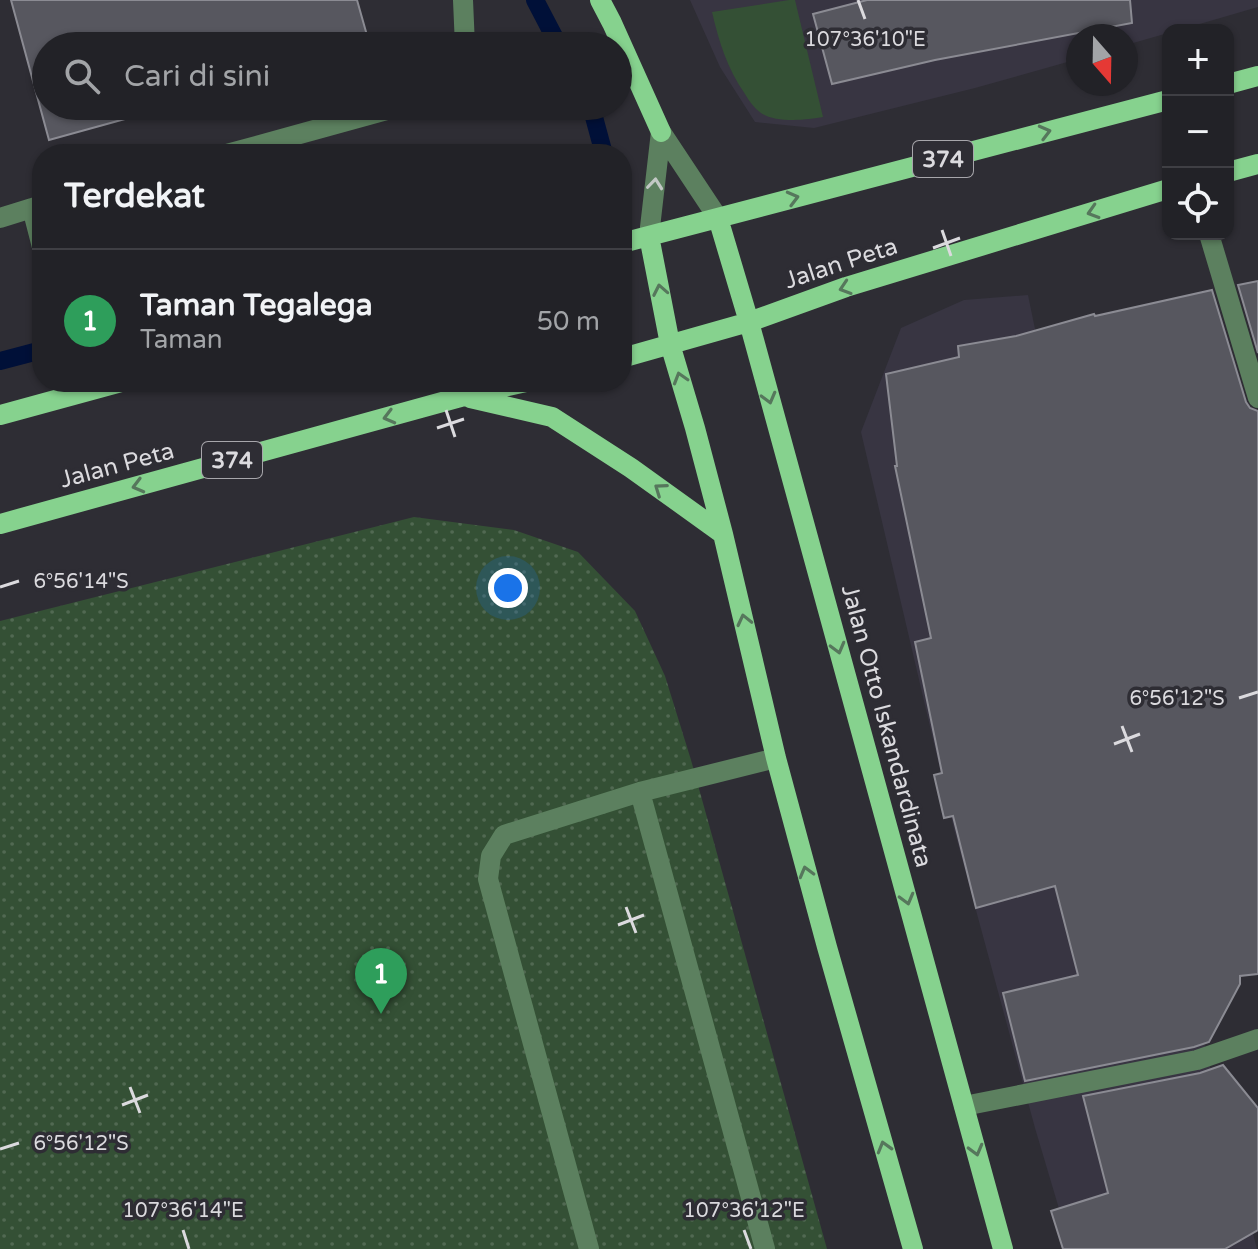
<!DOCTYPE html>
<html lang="id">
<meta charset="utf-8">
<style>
body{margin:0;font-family:"Varela Round",sans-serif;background:#2e2f33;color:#f1f3f6}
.controls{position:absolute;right:24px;top:24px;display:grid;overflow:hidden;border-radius:16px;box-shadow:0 2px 6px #0004}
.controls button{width:72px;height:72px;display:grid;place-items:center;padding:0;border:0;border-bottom:2px solid #3f3f44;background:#222227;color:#f1f3f6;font:40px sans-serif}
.compass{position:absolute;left:1066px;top:24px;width:72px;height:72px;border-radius:50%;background:#222227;box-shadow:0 2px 6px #0004;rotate:160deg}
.you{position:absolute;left:508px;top:588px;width:28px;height:28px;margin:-20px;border:6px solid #fff;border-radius:50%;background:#1a73e8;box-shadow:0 0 0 12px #1a73e833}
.badge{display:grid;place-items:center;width:52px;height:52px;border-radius:50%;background:#8c9099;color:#fff;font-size:26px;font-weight:700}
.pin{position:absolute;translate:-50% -66px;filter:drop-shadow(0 2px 4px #0008)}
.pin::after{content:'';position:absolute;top:42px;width:28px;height:24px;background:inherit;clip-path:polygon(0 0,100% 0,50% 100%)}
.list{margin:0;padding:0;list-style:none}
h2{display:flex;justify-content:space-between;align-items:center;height:104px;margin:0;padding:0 32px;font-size:34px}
h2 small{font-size:26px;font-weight:400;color:#a2a4a7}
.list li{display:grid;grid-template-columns:52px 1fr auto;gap:24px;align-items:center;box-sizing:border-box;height:144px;padding:0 32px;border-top:2px solid #3f3f44}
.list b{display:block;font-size:30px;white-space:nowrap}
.list p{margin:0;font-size:26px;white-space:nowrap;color:#a2a4a7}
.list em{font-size:26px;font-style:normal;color:#a2a4a7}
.icon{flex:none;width:44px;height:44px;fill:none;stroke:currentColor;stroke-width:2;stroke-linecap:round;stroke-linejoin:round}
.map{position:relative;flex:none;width:1258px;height:1249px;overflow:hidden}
.search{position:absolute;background:#222227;box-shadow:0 2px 6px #0004;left:32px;top:32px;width:600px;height:88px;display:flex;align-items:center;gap:20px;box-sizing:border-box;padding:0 28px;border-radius:44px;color:#a2a4a7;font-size:30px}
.panel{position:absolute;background:#222227;box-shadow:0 2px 6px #0004;left:32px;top:144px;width:600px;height:248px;border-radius:32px}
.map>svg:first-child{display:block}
.built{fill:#383542}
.park{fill:url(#park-dots)}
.garden{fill:#345035}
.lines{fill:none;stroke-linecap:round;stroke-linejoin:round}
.stream{stroke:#001038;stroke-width:18}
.building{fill:#57575f;stroke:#8b8b93;stroke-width:2}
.minor{stroke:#5c805f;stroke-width:20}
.major{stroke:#86d28e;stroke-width:20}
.oneway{stroke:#56775c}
.oneway2{stroke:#c2c8c5}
.ticks{fill:none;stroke:#dbdade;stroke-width:3}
.labels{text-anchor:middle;stroke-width:7;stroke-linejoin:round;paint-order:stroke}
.shield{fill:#2e2d34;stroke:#a7a6ab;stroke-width:2}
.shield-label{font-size:22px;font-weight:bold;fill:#dbdade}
.street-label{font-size:24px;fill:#dbdade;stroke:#2e2d34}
.ticks-label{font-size:20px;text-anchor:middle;fill:#dbdade;stroke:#2e2d34;stroke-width:7;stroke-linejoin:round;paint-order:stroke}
</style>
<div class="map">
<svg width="1258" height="1249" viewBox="0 0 1258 1249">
<defs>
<pattern id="park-dots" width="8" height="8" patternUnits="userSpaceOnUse" patternTransform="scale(2)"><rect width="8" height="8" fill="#345035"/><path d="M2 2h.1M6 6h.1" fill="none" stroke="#516952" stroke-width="1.8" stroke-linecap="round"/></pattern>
</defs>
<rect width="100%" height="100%" fill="#2e2d34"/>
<path class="built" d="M690 0H1258V7L1179 30H1168V33L1126 45V36H1078V59L975 88 814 128 755 122 720 67Z
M1028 295 1058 441 1193 1000 1257 1249H1071L1035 1128 954 829 861 432 901 328 964 300Z"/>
<path class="park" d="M414 517 514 530 578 552 635 611 665 676 691 760 827 1249H0V621Z"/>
<path class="garden" d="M789 0H795L823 117C807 120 776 123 761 113 754 108 749 101 745 94 727 68 719 42 712 12Z"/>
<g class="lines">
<path class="stream" d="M535 0 559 46
M591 106 604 154
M0 361 42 350"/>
</g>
<path class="building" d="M11 0H357L370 46H46V106H172L49 140Z
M867 0H1130L1132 23 935 60 832 84 813 14Z
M1258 281V353L1238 285Z
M1212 290 1246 402 1250 408 1258 411V974L1240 976V984L1209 1042 1194 1047 1025 1081 1003 993 1078 975 1055 886 976 908 953 816 944 818 934 775 942 773 915 642 931 638 895 466H897L886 374 959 357 958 346 1016 336 1094 314 1095 316Z
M1223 1065 1258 1108V1230L1225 1249H1063L1051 1211 1108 1193 1083 1096 1200 1073Z"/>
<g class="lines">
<path class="minor" d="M463 0 465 46
M661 132 718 218
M227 154 401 106
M42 205 32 208 42 247
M0 218 32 208
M1209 234 1258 398
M649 236 661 132
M640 792 765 1249
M964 1106 1197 1060 1258 1039
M589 1249 488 879 491 856 504 835 640 792 776 758"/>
<path class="major" d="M600 0 612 23 661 132
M1228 84 1258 76
M1228 172 1258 164
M718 218 749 322 1003 1249
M649 236 670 344 695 428 723 534 776 758 827 947 913 1249
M622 243 1168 100
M622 358 749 322 846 287 1168 189
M470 398 552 417 631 468 723 534
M0 415 121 382
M0 524 464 396 526 382"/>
</g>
<defs><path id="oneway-chevron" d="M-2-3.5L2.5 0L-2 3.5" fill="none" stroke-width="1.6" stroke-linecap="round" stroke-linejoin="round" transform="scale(2)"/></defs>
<g class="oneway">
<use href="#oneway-chevron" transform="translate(1045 132) rotate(-15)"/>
<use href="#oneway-chevron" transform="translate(793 198) rotate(-15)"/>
<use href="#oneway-chevron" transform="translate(1093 212) rotate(163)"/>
<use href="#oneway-chevron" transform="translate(845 288) rotate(162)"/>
<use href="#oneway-chevron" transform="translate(660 290) rotate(-101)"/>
<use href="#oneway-chevron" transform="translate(680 378) rotate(-107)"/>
<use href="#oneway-chevron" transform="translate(769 398) rotate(75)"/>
<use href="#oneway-chevron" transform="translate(389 417) rotate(165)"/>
<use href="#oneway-chevron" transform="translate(138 486) rotate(165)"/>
<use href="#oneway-chevron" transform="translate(660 489) rotate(-145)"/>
<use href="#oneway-chevron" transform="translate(744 620) rotate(-103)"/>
<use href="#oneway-chevron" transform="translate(838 648) rotate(75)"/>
<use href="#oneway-chevron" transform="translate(806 872) rotate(-105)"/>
<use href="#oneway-chevron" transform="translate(907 899) rotate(75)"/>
<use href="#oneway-chevron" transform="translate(884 1147) rotate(-106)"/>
<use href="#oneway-chevron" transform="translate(976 1150) rotate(75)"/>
</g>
<use class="oneway2" href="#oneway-chevron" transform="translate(655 184) rotate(-84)"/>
<path class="ticks" d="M858 0 865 19M942 230 951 256M933 248 960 238M446 410 455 437M437 428 464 419M0 587 19 581M1239 698 1258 692M1122 726 1132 752M1114 744 1140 734M626 907 636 933M618 925 644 915M130 1087 140 1113M122 1105 148 1095M0 1149 19 1143M183 1230 189 1249M744 1230 751 1249"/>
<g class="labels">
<g class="shield">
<rect x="913" y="141" width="60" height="36" rx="6"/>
<rect x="202" y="442" width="60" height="36" rx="6"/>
</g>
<g class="shield-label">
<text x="943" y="167">374</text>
<text x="232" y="468">374</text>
</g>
<g class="street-label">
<text transform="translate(841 263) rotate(-18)" y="8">Jalan Peta</text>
<text transform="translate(117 465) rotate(-15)" y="8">Jalan Peta</text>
<text transform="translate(887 726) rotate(75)" y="8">Jalan Otto Iskandardinata</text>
</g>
</g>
<g class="ticks-label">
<text x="865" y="46">107°36'10"E</text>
<text x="81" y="588">6°56'14"S</text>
<text x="1177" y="705">6°56'12"S</text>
<text x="81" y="1150">6°56'12"S</text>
<text x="183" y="1217">107°36'14"E</text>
<text x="744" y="1217">107°36'12"E</text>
</g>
</svg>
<div class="controls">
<button>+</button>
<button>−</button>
<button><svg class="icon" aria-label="locate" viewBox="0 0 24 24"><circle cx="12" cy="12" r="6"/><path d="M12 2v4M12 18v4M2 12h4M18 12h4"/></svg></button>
</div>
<svg class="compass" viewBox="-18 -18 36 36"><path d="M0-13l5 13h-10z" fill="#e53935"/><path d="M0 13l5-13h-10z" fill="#a2a4a7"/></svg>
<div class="you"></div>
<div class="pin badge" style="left:381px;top:1014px;background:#2e9e5b">1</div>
<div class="search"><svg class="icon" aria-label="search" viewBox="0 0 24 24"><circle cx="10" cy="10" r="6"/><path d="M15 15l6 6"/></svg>Cari di sini</div>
<section class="panel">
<h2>Terdekat<small></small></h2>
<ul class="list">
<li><span class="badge" style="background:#2e9e5b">1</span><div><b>Taman Tegalega</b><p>Taman</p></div><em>50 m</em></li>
</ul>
</section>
</div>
